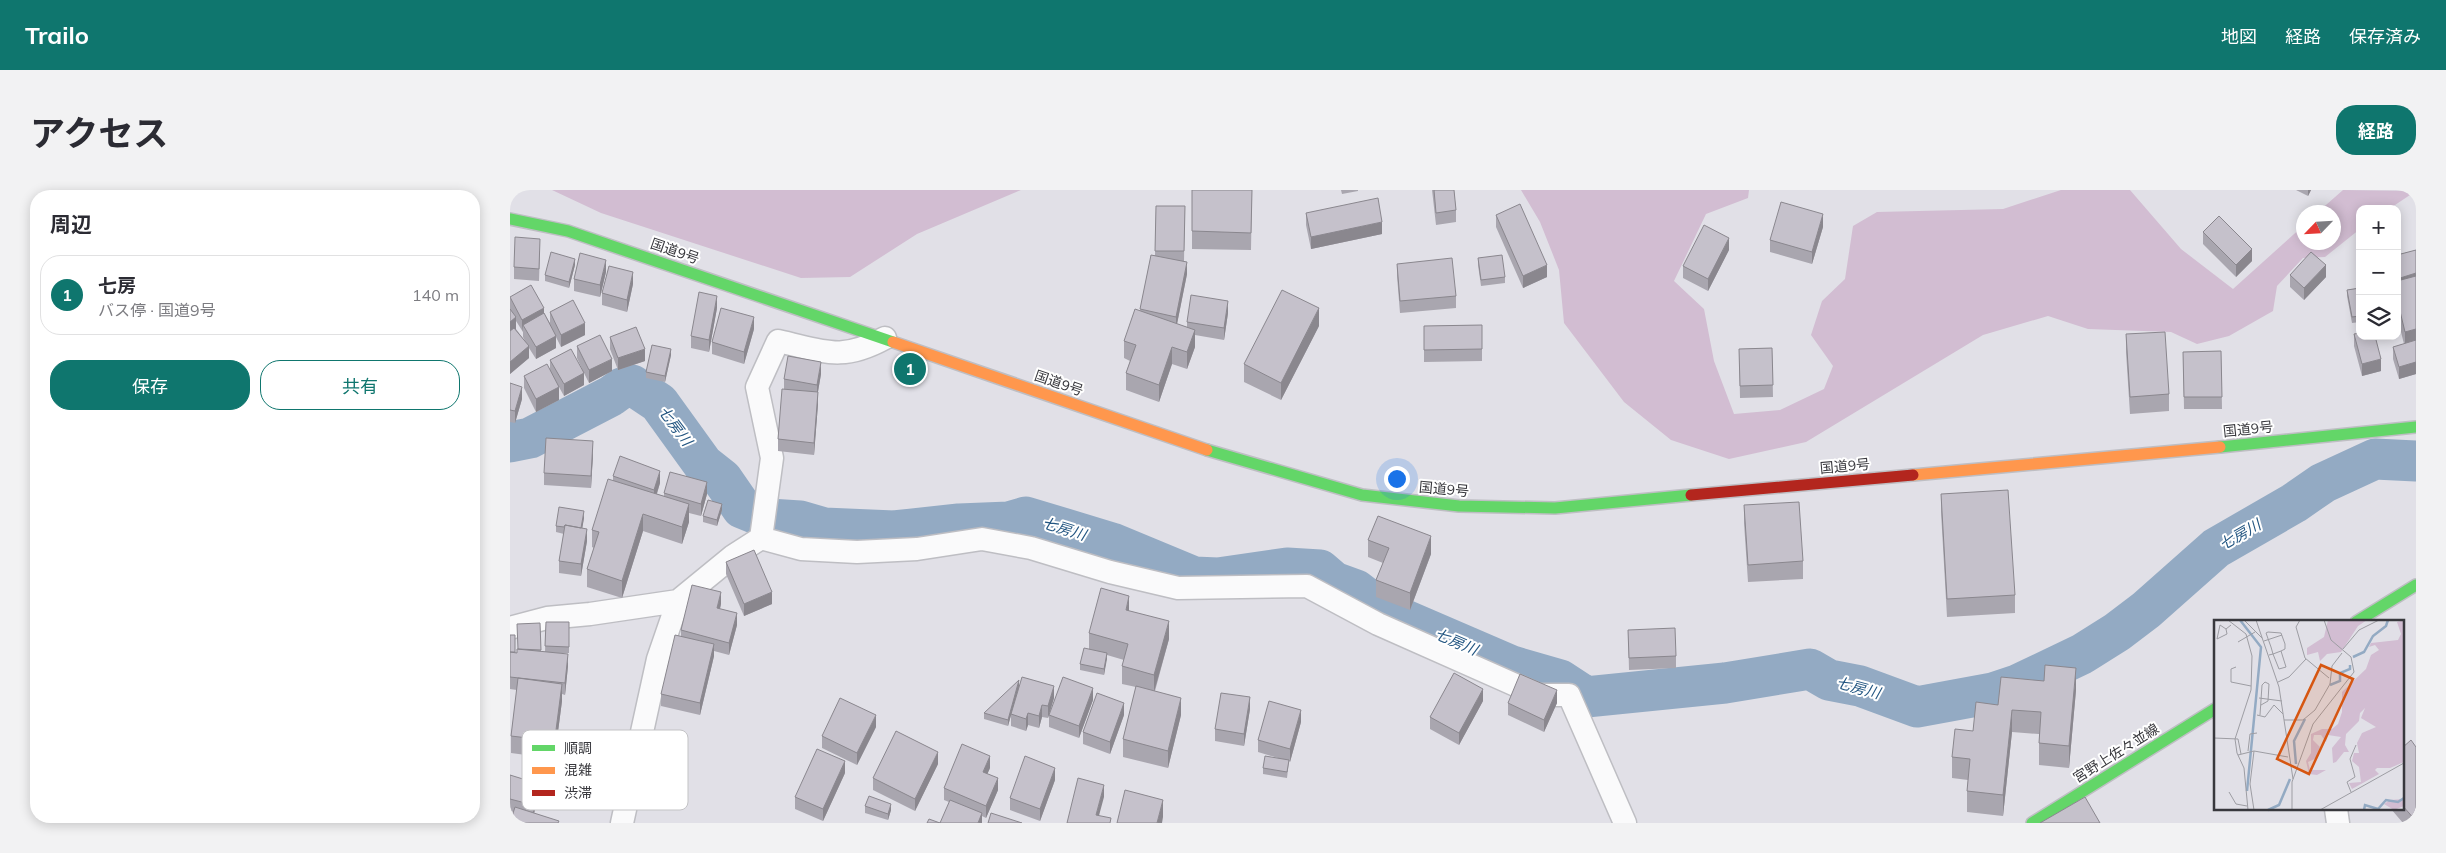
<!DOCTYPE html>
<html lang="ja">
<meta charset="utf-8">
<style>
body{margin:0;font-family:Mulish,"Noto Sans JP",sans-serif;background:#f2f2f3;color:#2b2b33}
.controls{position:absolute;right:15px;top:15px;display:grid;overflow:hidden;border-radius:10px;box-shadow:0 2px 12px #0003}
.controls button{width:45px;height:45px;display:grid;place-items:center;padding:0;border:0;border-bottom:1px solid #e1e1e2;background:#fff;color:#2b2b33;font:25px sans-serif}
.compass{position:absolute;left:1786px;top:15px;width:45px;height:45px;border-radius:50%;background:#fff;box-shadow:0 2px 12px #0003;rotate:245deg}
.you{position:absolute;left:886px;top:288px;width:18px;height:18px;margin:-12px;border:4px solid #fff;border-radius:50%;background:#1a73e8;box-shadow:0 0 0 8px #1a73e833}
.badge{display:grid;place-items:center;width:32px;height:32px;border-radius:50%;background:#0f766e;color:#fff;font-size:16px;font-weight:700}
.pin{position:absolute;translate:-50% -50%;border:2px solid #fff;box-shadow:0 1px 5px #0006}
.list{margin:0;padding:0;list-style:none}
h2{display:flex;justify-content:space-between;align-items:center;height:65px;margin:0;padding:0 20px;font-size:21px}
h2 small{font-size:16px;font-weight:400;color:#7c7c81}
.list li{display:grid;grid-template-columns:32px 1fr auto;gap:15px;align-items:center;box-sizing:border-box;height:80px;margin:0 10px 10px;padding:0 10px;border:1px solid #e1e1e2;border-radius:20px}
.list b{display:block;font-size:19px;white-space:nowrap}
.list p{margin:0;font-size:16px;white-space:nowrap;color:#7c7c81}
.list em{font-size:16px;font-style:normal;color:#7c7c81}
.actions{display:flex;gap:10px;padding:15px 20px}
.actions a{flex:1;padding:11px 0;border:1px solid #0f766e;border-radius:20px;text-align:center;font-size:18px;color:#0f766e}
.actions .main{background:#0f766e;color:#fff}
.icon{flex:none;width:28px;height:28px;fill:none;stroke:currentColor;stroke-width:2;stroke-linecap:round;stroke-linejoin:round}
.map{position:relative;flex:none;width:1906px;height:633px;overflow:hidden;border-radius:20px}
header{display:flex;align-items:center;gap:30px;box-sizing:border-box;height:70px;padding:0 25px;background:#0f766e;color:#fff}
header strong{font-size:24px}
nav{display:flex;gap:28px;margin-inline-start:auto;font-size:18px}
.intro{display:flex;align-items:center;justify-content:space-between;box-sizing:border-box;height:120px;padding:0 30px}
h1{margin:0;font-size:35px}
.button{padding:12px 22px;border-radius:20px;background:#0f766e;color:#fff;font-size:18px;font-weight:700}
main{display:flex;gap:30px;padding:0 30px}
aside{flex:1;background:#fff;border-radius:20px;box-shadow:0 2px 12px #0003}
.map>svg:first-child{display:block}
.forest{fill:#d2bdd2}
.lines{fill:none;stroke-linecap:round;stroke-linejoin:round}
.river{stroke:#93aac3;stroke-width:41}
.street-casing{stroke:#bebec3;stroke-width:25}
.fast-casing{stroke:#bebec3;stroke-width:14}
.slow-casing{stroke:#bebec3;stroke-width:14}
.jam-casing{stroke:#bebec3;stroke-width:14}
.street{stroke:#fafafb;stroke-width:22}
.fast{stroke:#63d668;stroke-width:11}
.slow{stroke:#ff974d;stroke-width:11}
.jam{stroke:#b3261e;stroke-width:11}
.wall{fill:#a9a6af;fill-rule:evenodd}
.shaded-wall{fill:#8a878e}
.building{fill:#c5c1cb;stroke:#8a878e}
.labels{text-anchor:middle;stroke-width:4;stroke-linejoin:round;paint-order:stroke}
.street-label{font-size:14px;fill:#38383d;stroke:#fff}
.water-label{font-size:15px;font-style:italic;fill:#235682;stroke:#fff}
.inset-river{fill:none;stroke:#93aac3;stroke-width:2.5}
.inset-road{fill:none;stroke:#9d9da3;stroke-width:1}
.view{fill:#d65611;fill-opacity:0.15;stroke:#d65611;stroke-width:2.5}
.inset-edge{fill:none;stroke:#38383d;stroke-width:2.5}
.key{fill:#fff;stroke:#c3c3c5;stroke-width:1}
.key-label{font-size:14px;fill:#38383d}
</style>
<header>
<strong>Trailo</strong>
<nav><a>地図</a><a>経路</a><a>保存済み</a></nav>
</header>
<div class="intro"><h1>アクセス</h1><a class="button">経路</a></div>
<main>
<aside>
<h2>周辺<small></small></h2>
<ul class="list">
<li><span class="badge">1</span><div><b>七房</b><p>バス停 · 国道9号</p></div><em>140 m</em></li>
</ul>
<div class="actions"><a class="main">保存</a><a>共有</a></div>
</aside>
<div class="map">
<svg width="1906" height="633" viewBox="0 0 1906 633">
<rect width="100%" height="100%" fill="#e1e0e7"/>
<path class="forest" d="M42 0H511L407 44 340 87 291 88 91 23Z
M1011 0H1239L1238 8 1196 24 1164 91 1194 119 1204 171 1224 224 1270 220 1314 199 1323 176 1301 145 1312 111 1335 89 1343 36 1367 22 1493 19 1551 0H1620L1671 59 1723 99 1793 36 1794 52H1824V22H1808L1833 0 1906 1 1879 19H1850V39L1815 67 1793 68 1767 96 1763 121 1719 146 1687 154 1661 142 1578 139 1538 126 1473 145 1296 252 1219 269 1161 250 1114 212 1054 133 1049 80 1030 32Z"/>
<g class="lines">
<path class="river" d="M0 252 20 248 101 206 112 198 122 195 149 213 193 274 212 289 232 318 259 329 290 331 314 338 384 341 449 334 499 332 516 327 602 353 684 387 708 388 777 378 810 380 824 392 846 400 872 420 1002 476 1050 490 1076 507 1215 493 1300 479 1319 490 1350 496 1407 517 1483 503 1507 495 1572 464 1607 442 1636 420 1706 358 1784 313 1813 293 1865 269 1906 271"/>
<defs>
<path id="street" d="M251 348 262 268 247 197 268 151C314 161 331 172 375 148
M0 438 37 428 80 424 168 411
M1826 619 1828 633
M112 633 148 469 168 411 223 366 251 348 291 359 347 362 407 359 472 349 521 358 600 382 668 398 797 396 868 434 1028 505H1059L1115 633"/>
<path id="fast" d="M0 29 58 41 383 152
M1710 257 1906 237
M697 260 852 305 949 316 1045 318 1181 305
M1846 432 1906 395
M1522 633 1705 519"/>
<path id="slow" d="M383 152 697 260
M1403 285 1710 257"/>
<path id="jam" d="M1181 305 1403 285"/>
</defs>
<use href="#street" class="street-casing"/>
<use href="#fast" class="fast-casing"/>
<use href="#slow" class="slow-casing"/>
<use href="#jam" class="jam-casing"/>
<use href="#street" class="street"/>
<use href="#fast" class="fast"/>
<use href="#slow" class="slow"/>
<use href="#jam" class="jam"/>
</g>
<path class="wall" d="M682 0H742L741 60 682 59Z
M831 0H848V1L832 4Z
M922 0H944L946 20V32L926 35Z
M1786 0H1801L1798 6Z
M646 16H675L674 71 677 84 667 134 677 137V132L718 123 714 150 685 145V157L677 179 662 174 649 212 616 200V183L620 171 614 168V151L630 121 641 65H645Z
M796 23 872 44 801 59 796 35Z
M986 25 1037 87 1013 98 986 37Z
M1313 37 1302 74 1260 62V50Z
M1693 42 1742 71 1726 87 1693 54Z
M1219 60 1198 101 1173 88V76Z
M1906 60V184L1889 189 1883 169V157L1894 154 1889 134H1887V65Z
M30 61 29 91 4 89V77Z
M968 68 995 87V93L971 96 968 75Z
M887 74 946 106V118L890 123 887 86Z
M65 75 59 98 35 91V85Z
M96 82 90 107 64 101V89Z
M1780 85 1816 87 1794 110 1780 97Z
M123 94 117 122 92 115V103Z
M1850 98V132L1842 133 1837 106V100Z
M0 108 34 123 40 133V122L75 145 51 157 46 147V158L26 169 19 158V168L0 184ZM6 131 13 142V147L15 151 6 139Z
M207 118 199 162 181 158V146Z
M972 135V171L914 172V136Z
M809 136 771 210 734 192V174Z
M244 139 234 174 202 164V152Z
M1616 144 1659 204V221L1620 224 1616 162Z
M1844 144 1871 181 1852 186 1844 156Z
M100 147 135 171 108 180 100 159Z
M67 156 102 181 79 193 74 183V195L54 206 49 197V210L26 222 14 198V186L40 181V170L72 179 67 168Z
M1262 158 1263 207 1230 208 1229 159Z
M1711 161 1712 219H1674L1673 162Z
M161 165 155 192 136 188V182Z
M311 184 308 202V214L304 265 268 261V249L274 199V189Z
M0 193 12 209 5 233 0 232Z
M83 264 81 298 34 295V283Z
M103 286 150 293 147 304 154 306V303L197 304 191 326 179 323V332L172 354 133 341 112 408 77 397V379L84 358 82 357V340L103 290Z
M1431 304 1505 405V423L1437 427 1431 322Z
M1234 315 1293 371V389L1238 392 1234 333Z
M212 320 207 336 193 332V326Z
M74 328 72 338 77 351 71 386 49 383V371L54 344 46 342V336Z
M858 350 921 364 900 420 866 407V390L873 373 858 367Z
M216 372 262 414 234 426 216 384Z
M211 414 210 419 227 435 219 465 204 461V466L190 525 151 516V504L171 446V440Z
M619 421 659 449 645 501 671 525 658 578 613 567V549L626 497 612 494V476L614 470 597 465 594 485 570 480V474L579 459V443Z
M36 432H59V463H45L58 476 55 505 52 504V511L43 580 16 576V565L1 563V546L7 500 0 499V445L5 462 7 463 30 433 31 461 35 462Z
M1118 440 1166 466V478L1119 480Z
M509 495 544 508 538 528 532 527 529 538 518 535 516 541 501 536V525L498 536 474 529V523Z
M1566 500 1559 578 1529 575V544L1502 542 1493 626 1457 622V601L1458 590 1442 588V567L1463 541 1488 515Z
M583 510 569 548 539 537V525Z
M973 511 949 555 920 539V527Z
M998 513H1047L1034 542 998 525Z
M740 519 734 556 705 551V539Z
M614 525 600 564 573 554V542Z
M791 532 780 572 779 571 777 588 753 584V578L768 568 748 562V550Z
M366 537 347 575 312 558V546Z
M1906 557V633H1893L1881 619H1892V558Z
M428 574 405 621 363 600V588Z
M480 578 477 584 488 600 476 628 472 626V633L439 612 434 610V598Z
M335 583 313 631 285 619V607Z
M0 585 29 606 24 623 49 633 0 621Z
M545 590 530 631 500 620V608Z
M355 616 381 620 378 630 355 623Z"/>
<path class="shaded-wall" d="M1798 0H1801L1798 6Z
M1313 24V37L1302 74V62Z
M872 32V44L801 59V47Z
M1219 48V60L1198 101V89Z
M1742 59V71L1726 87V75Z
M65 69V75L59 98V92Z
M96 70V82L90 107V95Z
M677 72V84L666 139V127Z
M1037 75V87L1013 98V86Z
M1816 75V87L1794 110V98Z
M123 82V94L117 122V110Z
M1906 83V95L1887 101V89Z
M207 106V118L199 162V150Z
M718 111V123L714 150V138Z
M1887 117H1889V134H1887Z
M34 118V130L13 135 12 142V130Z
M809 118V136L771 210V193Z
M6 127V139L0 144V132Z
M244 127V139L234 174V162Z
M75 133V145L51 157V145Z
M1906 139V157L1895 159V142Z
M685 140V157L677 179V162Z
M46 146V158L26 169V157Z
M19 156V168L0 184V172Z
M662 157V174L649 212V195Z
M135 159V171L108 180V168Z
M161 159V165L155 192V186Z
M102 169V181L79 193V180Z
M1871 169V181L1852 186V174Z
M311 172V184L307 207V195Z
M1906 172V184L1889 189V177Z
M74 183V195L54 206V194Z
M12 197V209L5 233V221Z
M49 197V210L26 222V209Z
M308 202V214L304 265V253Z
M83 251V264L81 298V286Z
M150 281V293L144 312V300Z
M197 292V304L191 326V314Z
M179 314V332L172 354V337Z
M212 314V320L207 336V330Z
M74 321V328L71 346V340Z
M133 324V341L112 408V391Z
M77 339V351L71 386V374Z
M921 346V364L900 420V403Z
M211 402V414L207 430V418Z
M262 402V414L234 426V414Z
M619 406V423L616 420Z
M227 423V435L219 465V453Z
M659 431V449L644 502V485Z
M204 454V466L190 525V513Z
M597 463V469L594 485V479Z
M58 464V476L55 505V493Z
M1566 478V500L1559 578V556Z
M509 490V497L498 536V530Z
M52 494V511L43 580V563Z
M544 496V508L538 528V516Z
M583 498V510L569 548V536Z
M973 499V511L949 555V543Z
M1047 500V513L1034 542V530Z
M740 507V519L734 556V544Z
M671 508V525L658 578V561Z
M614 513V525L600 564V552Z
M532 515V527L529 538V526Z
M791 520V532L780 572V559Z
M1502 520V542L1493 626V605Z
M518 523V535L516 541V529Z
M366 525V537L347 575V563Z
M428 562V574L405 621V609Z
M480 566V578L473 594V582Z
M335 571V583L313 631V619Z
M545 578V590L530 631V619Z
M488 588V600L476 628V616Z
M29 594V606L23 627V615Z
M594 595V607L587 633 586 625Z
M653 610V627L652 633H647Z
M381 614V620L378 630V624Z
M472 623V633H468Z"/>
<path class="building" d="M682 0H742L741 43 682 41Z
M924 0H944L946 20 926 23Z
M868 8 872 32 801 47 796 23Z
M1271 12 1313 24 1302 62 1260 50Z
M1010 14 1037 75 1013 86 986 25Z
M646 16H675L674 61H645Z
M1709 26 1742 59 1726 75 1693 42Z
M1194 35 1219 48 1198 89 1173 76Z
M5 47 30 49 29 79 4 77Z
M1906 60V83L1887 89V65Z
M41 62 65 69 59 92 35 85Z
M1801 62 1816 75 1794 98 1780 85Z
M70 63 96 70 90 95 64 89Z
M641 65 677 72 666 127 630 119Z
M992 65 995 87 971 90 968 68Z
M942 68 946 106 890 111 887 74Z
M99 76 123 82 117 110 92 103Z
M1906 86V139L1895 142 1889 117H1887V91Z
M21 95 34 118 12 130 0 107Z
M1850 98V126L1842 127 1837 100Z
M772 100 809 118 771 193 734 174Z
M189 102 207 106 199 150 181 146Z
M681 105 718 111 714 138 677 132Z
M63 110 75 133 51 145 40 122Z
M211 118 244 127 234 162 202 152Z
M0 119 6 127 0 132Z
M625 119 685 140 677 162 662 157 649 195 616 183 626 155 614 151Z
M34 123 46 146 26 157 13 135Z
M972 135V159L914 160V136Z
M126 137 135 159 108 168 100 147Z
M4 138 19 156 0 172V141Z
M1655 142 1659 204 1620 207 1616 144Z
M1850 143V146H1865L1871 169 1852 174 1844 144Z
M90 145 102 169 79 180 67 156Z
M1906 150V172L1889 177 1883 157Z
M142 155 161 159 155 186 136 182Z
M1262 158 1263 195 1230 196 1229 159Z
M61 159 74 183 54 194 40 170Z
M1711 161 1712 207H1674L1673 162Z
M278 166 311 172 307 195 274 189Z
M37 174 49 197 26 209 14 186Z
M0 193 12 197 5 221 0 220Z
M272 199 308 202 304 253 268 249Z
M36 248 83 251 81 286 34 283Z
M110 266 150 281 144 300 103 286Z
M160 282 197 292 191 314 154 303Z
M98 289 179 314 172 337 133 324 112 391 77 379 89 342 82 340Z
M1498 300 1505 405 1437 409 1431 304Z
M198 310 212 314 207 330 193 326Z
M1289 312 1293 371 1238 375 1234 315Z
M49 317 74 321 71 338 55 335 54 337 46 336Z
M868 326 921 346 900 403 866 390 879 358 858 350Z
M55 335 77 339 71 374 49 371Z
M244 360 262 402 234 414 216 372Z
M182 395 211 402 207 418 227 423 219 453 171 440Z
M591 398 619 406 616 420 659 431 644 485 612 476 618 454 579 443Z
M36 432H59V457L35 456Z
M30 433 31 460 8 459 7 434Z
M1165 438 1166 466 1119 468 1118 440Z
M0 445H5V462H0Z
M165 445 204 454 190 513 151 504Z
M574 458 597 463 594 479 570 474Z
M7 459 58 464 55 493 0 487V462L7 463Z
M1535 475 1566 478 1559 556 1529 553 1531 522 1502 520 1493 605 1457 601 1460 569 1442 567 1445 539 1463 541 1466 512 1488 515 1491 487 1534 491Z
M944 483 973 499 949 543 920 527Z
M1010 484 1047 500 1034 530 998 513Z
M512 487 544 496 538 516 532 515 529 526 518 523 516 529 501 524Z
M553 487 583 498 569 536 539 525Z
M8 488 52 494 43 563 16 559 18 548 1 546Z
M509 490 498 530 474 523Z
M626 496 671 508 658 561 613 549Z
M587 503 614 513 600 552 573 542Z
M711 503 740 507 734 544 705 539Z
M330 508 366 525 347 563 312 546Z
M759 511 791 520 780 559 748 550Z
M386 541 428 562 405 609 363 588Z
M1901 550 1906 557V631L1892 615V558Z
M452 554 480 566 473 582 488 588 476 616 434 598Z
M307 559 335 571 313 619 285 607Z
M515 566 545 578 530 619 500 608Z
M755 566 779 570 777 582 753 578Z
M0 585 29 594 23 615 0 609Z
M568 588 594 595 586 625 601 628 600 633H557Z
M615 600 653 610 647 633H607Z
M359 606 381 614 378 624 355 616Z
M1575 607 1590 633H1530Z
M440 610 472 623 468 633H430Z
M5 617 49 631 48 633H0Z
M481 623 512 633H478Z
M419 629 430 633H417Z"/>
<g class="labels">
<g class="street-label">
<text transform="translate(165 61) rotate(19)" y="5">国道9号</text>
<text transform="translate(549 193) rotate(19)" y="5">国道9号</text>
<text transform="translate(1738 239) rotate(-6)" y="5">国道9号</text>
<text transform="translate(1335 276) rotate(-5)" y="5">国道9号</text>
<text transform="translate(934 299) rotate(5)" y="5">国道9号</text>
<text transform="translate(1606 563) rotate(-32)" y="5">宮野上佐々並線</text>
</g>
<g class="water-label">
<text transform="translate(165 236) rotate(53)" y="5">七房川</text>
<text transform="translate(554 339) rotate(17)" y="5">七房川</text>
<text transform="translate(1730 345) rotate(-30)" y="5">七房川</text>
<text transform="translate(946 452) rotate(23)" y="5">七房川</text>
<text transform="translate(1348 498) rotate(15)" y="5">七房川</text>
</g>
</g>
<g transform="translate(1704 430)">
<rect width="190" height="190" fill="#e1e0e7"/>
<path d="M114 0H153L144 6 127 32 113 34 106 41 104 32 93 35V28L110 17ZM190 0V142L176 148H163L161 150 165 154 138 169 135 163 147 162 145 147 138 141 140 133H145L143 123 148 113 162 107 147 98 151 88 146 93 145 101 132 114 131 125 135 132H130L122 142 119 143 118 128 127 117 114 115 112 122 107 115H100L99 120 106 127 103 138 94 142 96 150H112L103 155 95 154 92 141 97 133V114L108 109H118L124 104 128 92V72L152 49 157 35 165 30 161 25 155 27 157 23 184 20 187 14 183 2ZM190 179V186L180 190 170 184 176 180Z" fill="#d2bdd2"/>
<path class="inset-river" d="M26 0 47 27 33 171M139 37 150 32 159 16 172 6 174 0M116 65 126 61V53L136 49V45M82 144 80 121 91 99M54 190 65 185 76 159M150 190 151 185 164 189 172 180 184 182 190 178"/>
<path class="inset-road" d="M14 0 32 14 38 36 37 70 21 119 23 133 30 148 34 190M30 0 48 18M42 0 65 67 79 159M86 0 82 7 91 38 115 58M12 9 6 5 3 19 13 14 12 9 17 5M50 21 68 15M24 22 41 12M129 29 145 10 165 0M55 35 59 34 67 31 71 29V24L67 13 54 12 52 13 57 27 59 34 65 49 72 47 67 31M22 47 17 49V62L37 66M64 62 75 57 92 39M45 78 68 81M43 95 51 97 60 85 69 94M46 95 48 65 51 62 55 64 54 81 47 85M70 100H89L101 90 116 64 118 46 128 33M0 118 24 119 27 134M34 131 36 114 43 113M40 131 36 164 40 190M24 135 40 131 74 137M15 172 22 184 33 186M137 172 133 162 141 157 136 139 142 125M78 190V162L99 104 140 52 137 37 117 20 110 0M106 190 190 143"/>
<path class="view" d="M107 45 139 59 95 154 63 139Z"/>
<rect width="190" height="190" class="inset-edge"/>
</g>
<rect x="12" y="540" width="166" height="80" rx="8" class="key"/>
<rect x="22" y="555" width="23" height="6" fill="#63d668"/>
<rect x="22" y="577" width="23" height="7" fill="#ff974d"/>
<rect x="22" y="600" width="23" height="6" fill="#b3261e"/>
<g class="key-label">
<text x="54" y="563">順調</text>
<text x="54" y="585">混雑</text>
<text x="54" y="608">渋滞</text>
</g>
</svg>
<div class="controls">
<button>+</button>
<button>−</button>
<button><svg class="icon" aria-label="layers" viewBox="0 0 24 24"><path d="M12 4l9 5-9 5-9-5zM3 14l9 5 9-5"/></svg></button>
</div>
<svg class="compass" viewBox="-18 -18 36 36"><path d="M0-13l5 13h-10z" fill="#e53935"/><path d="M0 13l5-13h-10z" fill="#7c7c81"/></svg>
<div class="you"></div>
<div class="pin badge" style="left:400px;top:179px">1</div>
</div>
</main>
